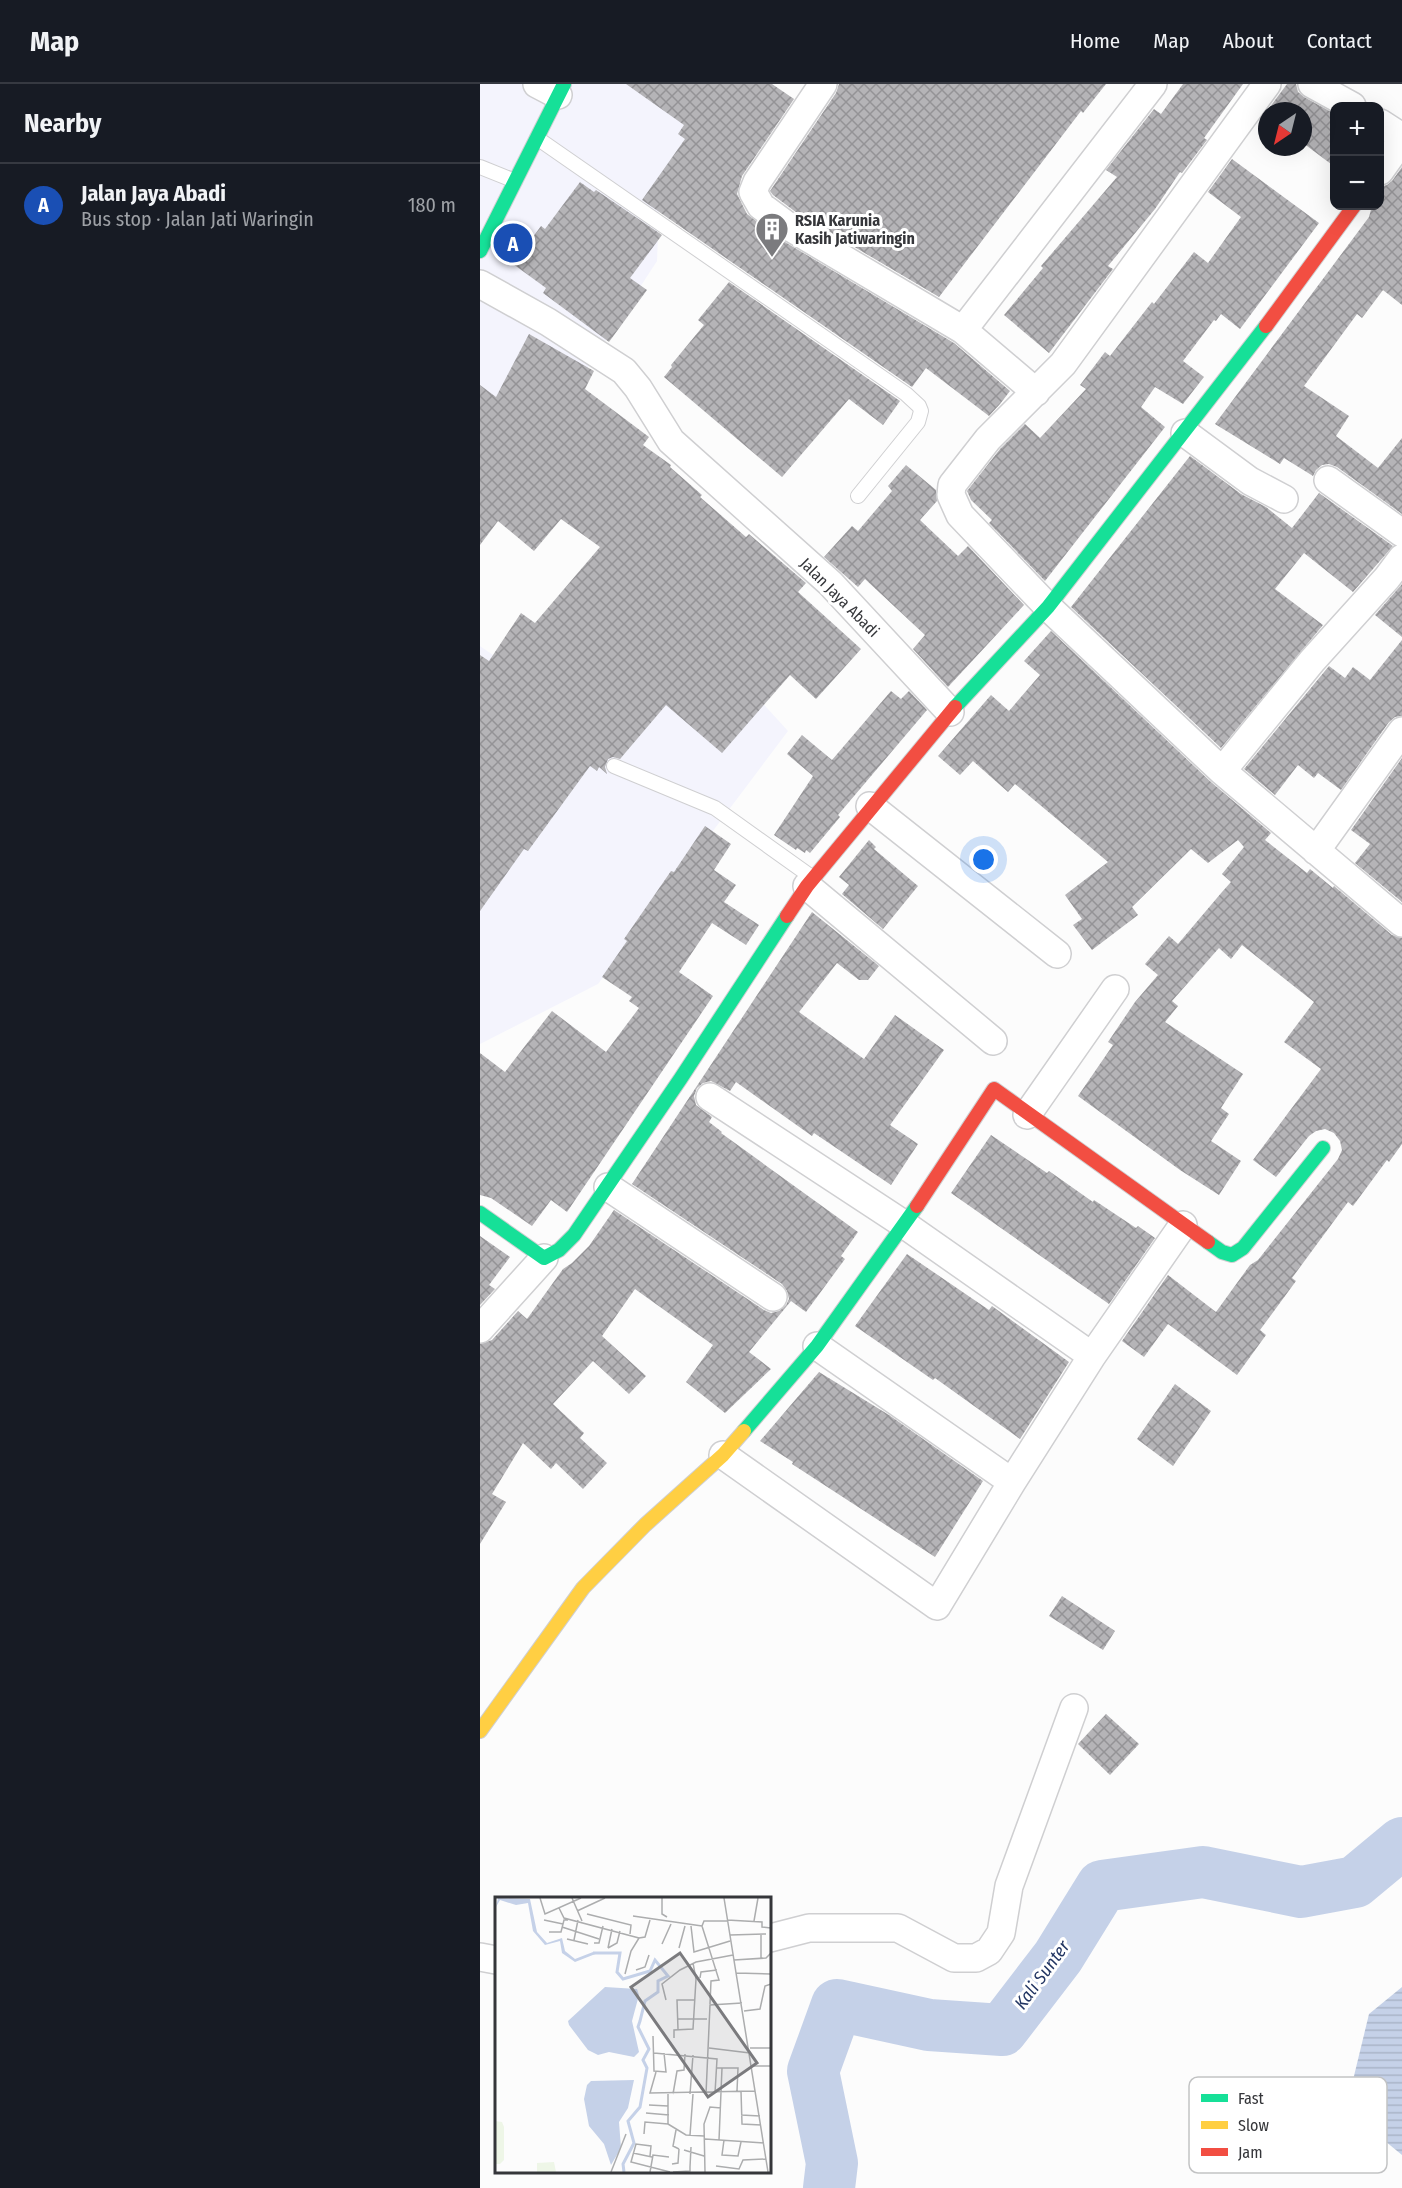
<!DOCTYPE html>
<meta charset="utf-8">
<style>
body{margin:0;font-family:"Fira Sans Condensed",sans-serif;background:#20242c;color:#f1f3f6}
.controls{position:absolute;right:18px;top:18px;display:grid;overflow:hidden;border-radius:12px;box-shadow:0 6px 24px #0002}
.controls button{width:54px;height:54px;display:grid;place-items:center;padding:0;border:0;border-bottom:2px solid #363941;background:#171b24;color:#f1f3f6;font:30px sans-serif}
.compass{position:absolute;left:778px;top:18px;width:54px;height:54px;border-radius:50%;background:#171b24;box-shadow:0 6px 24px #0002;rotate:215deg}
.you{position:absolute;left:504px;top:776px;width:21px;height:21px;margin:-15px;border:4px solid #fff;border-radius:50%;background:#1a73e8;box-shadow:0 0 0 9px #1a73e833}
.badge{display:grid;place-items:center;width:39px;height:39px;border-radius:50%;background:#ea580c;color:#fff;font-size:20px;font-weight:700}
.pin{position:absolute;translate:-50% -50%;border:3px solid #fff;box-shadow:0 2px 6px #0006}
.list{margin:0;padding:0;list-style:none}
h2{display:flex;justify-content:space-between;align-items:center;height:78px;margin:0;padding:0 24px;font-size:26px}
h2 small{font-size:20px;font-weight:400;color:#9ea1a6}
.list li{display:grid;grid-template-columns:39px 1fr auto;gap:18px;align-items:center;box-sizing:border-box;height:84px;padding:0 24px;border-top:2px solid #363941}
.list b{display:block;font-size:22px;white-space:nowrap}
.list p{margin:0;font-size:20px;white-space:nowrap;color:#9ea1a6}
.list em{font-size:20px;font-style:normal;color:#9ea1a6}
.map{position:relative;flex:none;width:922px;height:2104px;overflow:hidden}
header{display:flex;align-items:center;gap:36px;box-sizing:border-box;height:84px;padding:0 30px;background:#171b24;border-bottom:2px solid #363941}
header strong{font-size:28px}
nav{display:flex;gap:33px;margin-inline-start:auto;font-size:21px}
main{display:flex}
aside{flex:1;background:#171b24}
.map>svg:first-child{display:block}
.built{fill:#f4f4fd}
.water{fill:url(#water-rules)}
.lines{fill:none;stroke-linecap:round;stroke-linejoin:round}
.river{stroke:#c5d1e8;stroke-width:52}
.building{fill:url(#building-cross-hatch)}
.lane-casing{stroke:#cfcfd1;stroke-width:16}
.street-casing{stroke:#cfcfd1;stroke-width:30}
.fast-casing{stroke:#cfcfd1;stroke-width:16}
.slow-casing{stroke:#cfcfd1;stroke-width:16}
.jam-casing{stroke:#cfcfd1;stroke-width:16}
.lane{stroke:#fff;stroke-width:14}
.street{stroke:#fff;stroke-width:27}
.fast{stroke:#16e098;stroke-width:14}
.slow{stroke:#ffcf43;stroke-width:14}
.jam{stroke:#f24e42;stroke-width:14}
.labels{text-anchor:middle;stroke-width:6;stroke-linejoin:round;paint-order:stroke}
.poi-label{font-size:16px;font-weight:bold;fill:#35363a;stroke:#fff;text-anchor:start}
.street-label{font-size:16px;fill:#35363a;stroke:#fff}
.water-label{font-size:18px;font-style:italic;fill:#233663;stroke:#fff}
.inset-river{fill:none;stroke:#c5d1e8;stroke-width:3}
.inset-road{fill:none;stroke:#acadae;stroke-width:1.5}
.view{fill:#7b7b7e;fill-opacity:0.15;stroke:#7b7b7e;stroke-width:3}
.inset-edge{fill:none;stroke:#35363a;stroke-width:3}
.key{fill:#fff;stroke:#c2c3c4;stroke-width:1.5}
.key-label{font-size:16px;fill:#35363a}
</style>
<header>
<strong>Map</strong>
<nav><a>Home</a><a>Map</a><a>About</a><a>Contact</a></nav>
</header>
<main>
<aside>
<h2>Nearby<small></small></h2>
<ul class="list">
<li><span class="badge" style="background:#1a4fb4">A</span><div><b>Jalan Jaya Abadi</b><p>Bus stop · Jalan Jati Waringin</p></div><em>180 m</em></li>
</ul>
</aside>
<div class="map">
<svg width="922" height="2104" viewBox="0 0 922 2104">
<defs>
<pattern id="water-rules" width="6" height="5" patternUnits="userSpaceOnUse" patternTransform="scale(1.5)"><rect width="6" height="5" fill="#c5d1e8"/><path d="M0 2.5h6" fill="none" stroke="#aab4c8"/></pattern>
<pattern id="building-cross-hatch" width="8" height="8" patternUnits="userSpaceOnUse" patternTransform="scale(1.5)"><rect width="8" height="8" fill="#b5b4b7"/><path d="M0 0l8 8M0 8l8-8" fill="none" stroke="#949396"/></pattern>
</defs>
<rect width="100%" height="100%" fill="#fcfcfc"/>
<path class="built" d="M0 0H239L180 98 177 177 0 450Z
M159 484 308 647 118 900 0 960V562L45 593Z"/>
<path class="water" d="M922 1903V2071L866 2025 889 1930Z"/>
<g class="lines">
<path class="river" d="M349 2104 352 2079 333 1987 357 1921 449 1941 522 1946 578 1873 622 1802 723 1788 821 1808 875 1798 922 1759"/>
</g>
<path class="building" d="M146 0H292L314 15 262 92 257 110 267 130 300 155 474 259 530 307 520 320 509 332 446 284 432 303 162 116 205 55 198 50 204 41Z
M359 0H626L603 29 601 27 459 213 317 129 293 111 290 107 356 9Z
M703 0H763L724 54 727 56 702 89 700 88 675 125 628 182 633 185 569 269 524 231 563 184 561 182 637 93 626 86 674 25 681 30Z
M807 0H816L818 8 824 13 855 30V83L823 59V27H787V33L784 31Z
M752 75 839 139 760 245 741 230 736 237 734 236 703 277 724 293 703 320 675 303 661 323 685 343 565 497 509 439 512 436 491 416 487 407 520 365 545 340 560 354 606 305 600 301 625 268 630 272 672 218 674 220 714 168 728 179 761 133 728 108Z
M922 83V221L903 206 882 234 877 230 824 302 869 332 856 352 898 384 922 354V430L857 383 849 380 842 381 836 386 833 392 804 374 800 380 735 340 889 133 892 122H900V103L907 101 912 97Z
M100 98 114 108 116 106 182 151 150 194 167 206 129 258 63 209 66 204 33 180 61 142 65 145Z
M249 198 420 317 403 341 369 315 302 393 184 293 192 283 191 281 224 241 218 236Z
M49 250 114 287 105 305 169 353 163 361 191 381 190 383 222 411 220 413 266 453 269 450 326 499 318 508 381 565 336 615 310 591 242 669 186 621 140 675 133 673 128 675 125 683 127 690 119 683 117 687 110 682 48 767 44 765 0 827V571L9 577 41 529 55 539 120 463 81 435 54 467 18 437 0 461V301L16 313Z
M710 372 761 410 786 423 812 444 839 409 913 462 873 508 824 469 795 505 843 541 741 664 591 523Z
M426 381 456 406 457 417 440 436 478 472 488 462 544 521 468 603 433 565 445 551 385 495 378 503 344 473 372 442 378 447 412 407 408 402Z
M922 500V553L895 531Z
M571 547 731 698 791 749 785 756 827 789 830 785 853 804 854 802 912 851 922 854V1060L909 1078 907 1076 873 1122 868 1118 812 1194 816 1197 780 1246 786 1251 757 1291 688 1240 664 1273 642 1257 688 1191 736 1228 770 1181 778 1176 858 1075 862 1066 860 1057 854 1049 845 1045 836 1047 829 1052 796 1093 773 1076 841 985 804 958 834 918 762 861 751 875 739 864 692 917 698 922 685 938 763 990 741 1024 749 1030 731 1057 761 1077 739 1111 700 1086 598 1012 633 961 628 958 655 918 678 891 665 880 689 852 698 860 742 808 751 798 742 790 764 763 758 756 728 779 711 765 652 823 658 831 612 866 593 841 602 835 585 811 628 778 535 700 528 708 493 677 480 691 458 672 511 611 529 627 560 591 544 577Z
M922 556V632L915 633 909 638 861 706 838 689 834 694 818 681 795 711 764 685 849 582 865 594 873 583 890 596Z
M411 607 421 615 429 607 447 626 358 731 360 733 330 769 326 766 325 769 317 764 316 766 294 751 333 692 307 670 322 651 352 676Z
M922 674V818L875 779 890 760 871 746Z
M225 742 251 760 234 786 256 801 244 818 279 841 266 861 232 839 199 888 233 912 87 1128 71 1116 52 1142 11 1114 0 1111V969L25 988 72 927 126 968 159 924 149 917 152 913 122 893 147 857 144 855 171 816 191 787 194 788Z
M389 756 396 763 394 765 438 802 403 845 362 810 369 801 359 793Z
M332 828 399 882 388 896H379L357 879 319 928 384 975 415 931 464 966 410 1041 438 1060 411 1101 334 1049 332 1052 256 998 250 1007 231 997 223 999 217 1004 214 1012 216 1021 232 1033 229 1038 242 1048 241 1049 378 1148 361 1172 365 1175 326 1228 311 1217 269 1268 291 1285 245 1329 206 1298 233 1261 155 1205 122 1252 166 1292 149 1310 113 1277 73 1320 104 1349 100 1354 127 1379 103 1405 76 1379 71 1385 43 1359 12 1410 26 1418 0 1460V1260L12 1256 38 1227 47 1235 83 1185 92 1179 109 1162 134 1126 284 1226 291 1229 299 1227 306 1221 309 1215 307 1207 302 1200 152 1100Z
M511 1051 567 1089 569 1087 613 1118 614 1116 656 1144 658 1142 675 1154 629 1220 471 1109Z
M0 1152 30 1173 9 1201 15 1205 0 1221Z
M427 1170 509 1226 512 1222 589 1278 540 1355 455 1294 453 1296 375 1242Z
M339 1288 409 1331 503 1397 455 1473 312 1380 313 1378 280 1357Z
M695 1300 731 1327 693 1382 657 1355Z
M582 1512 635 1547 623 1566 569 1532Z
M626 1630 659 1660 630 1691 598 1660Z"/>
<g class="lines">
<defs>
<path id="lane" d="M57 54 426 310 439 322 441 327 438 338 378 412
M0 83 35 97
M134 682 235 724 333 794"/>
<path id="street" d="M57 0 78 11
M343 0 277 98 273 108 281 122 308 142 483 246 556 308
M787 0 583 280 508 355 472 401 471 411 480 431 568 523 742 687 922 839
M832 0 872 22
M900 39 922 53
M900 87 922 56
M0 200 68 238 144 287 158 304 191 357 350 499 470 628
M483 246 673 0
M705 349 770 397 804 415
M848 396 922 449
M742 687 832 577 907 494 922 474
M390 722 577 870
M836 767 922 647
M327 802 513 957
M230 1013 425 1141 612 1272
M547 1031 635 905
M128 1103 293 1213
M0 1245 64 1174
M337 1262 532 1398
M243 1371 457 1522 532 1398 612 1272 703 1141
M290 1854 329 1844H418L474 1874H496L509 1867 521 1849 529 1802 594 1624
M0 1873 16 1876"/>
<path id="fast" d="M0 167 84 0
M475 623 568 523 786 242
M0 1129 64 1174 79 1166 94 1151 201 994 307 832
M728 1158 742 1168 752 1171 763 1164 843 1064
M264 1347 337 1262 437 1122"/>
<path id="slow" d="M0 1647 103 1504 165 1441 243 1371 264 1347"/>
<path id="jam" d="M786 242 874 122
M307 832 327 802 475 623
M437 1122 514 1005 728 1158"/>
</defs>
<use href="#lane" class="lane-casing"/>
<use href="#street" class="street-casing"/>
<use href="#fast" class="fast-casing"/>
<use href="#slow" class="slow-casing"/>
<use href="#jam" class="jam-casing"/>
<use href="#lane" class="lane"/>
<use href="#street" class="street"/>
<use href="#fast" class="fast"/>
<use href="#slow" class="slow"/>
<use href="#jam" class="jam"/>
</g>
<defs>
<symbol id="building-pin" viewBox="-11 -11 22 30"><path d="M0 17L-7.5 6A9.5 9.5 0 1 1 7.5 6Z" fill="#7b7b7e" stroke="#fff"/><path d="M-4-6H4V6H1V3H-1V6H-4ZM-2.5-4.3h1.7v1.8h-1.7ZM.8-4.3h1.7v1.8H.8ZM-2.5-1h1.7V.8h-1.7ZM.8-1h1.7V.8H.8Z" fill="#fff"/></symbol>
</defs>
<g fill-rule="evenodd">
<use href="#building-pin" x="273" y="126" width="38" height="52"/>
</g>
<g class="labels">
<g class="poi-label">
<text x="315" y="142">RSIA Karunia<tspan x="315" dy="18">Kasih Jatiwaringin</tspan></text>
</g>
<g class="street-label">
<text transform="translate(360 513) rotate(45)" y="6">Jalan Jaya Abadi</text>
</g>
<g class="water-label">
<text transform="translate(562 1891) rotate(-54)" y="6">Kali Sunter</text>
</g>
</g>
<g transform="translate(15 1813)">
<rect width="276" height="276" fill="#fcfcfc"/>
<path d="M0 224 7 225 9 230V263L5 267H0ZM59 265 61 275H42V266Z" fill="#eef6e7"/>
<path d="M3 1 35 2 42 35 52 46 67 41 70 54 80 62 98 55 103 56 80 65 67 56 65 44 50 48 38 34 33 6 21 8 5 3 1 10ZM110 90 142 92 144 98 137 124 144 155 139 160 114 155 103 158 93 153 74 128 73 124ZM139 183 133 211 124 225 126 251 116 268 109 247 94 229 89 202 92 188 96 184Z" fill="#c5d1e8"/>
<path class="inset-river" d="M98 56H125L122 75 128 82 155 74 160 63 173 79 163 84V95L150 104 145 124 143 130 154 152 148 163 152 171 145 210 133 224 139 246 128 267 129 275"/>
<path class="inset-road" d="M45 1 50 17 86 1M77 1 87 24M167 1V17L172 20M229 1 273 275M64 11 69 21 144 41M82 14 110 1M92 17 136 28 135 37M138 19 207 29M49 23 68 27M232 23 267 25V30L276 31M259 24 263 1M196 29 199 55 235 44M207 29 224 83 216 84 215 107M207 29 209 24H232M67 30 104 42M54 35H66L69 23H73M235 38 271 37M72 42 93 47M79 43 83 23M99 46H104L108 29M167 47 176 27M113 51 122 46 125 34M113 51 117 32M184 51 190 29M266 61V37M239 63 271 61 276 56M141 73 150 70 154 58M241 76 276 77M130 77 136 54 144 41 150 40 155 23M205 81 206 75 222 73M171 103 167 87 185 73 201 65 238 58M249 114 265 112 270 89 276 87M183 122H212M183 132 182 103H199M158 139 159 174 171 175 169 156M179 141V133L198 132 201 82 198 66M214 151 255 156M255 151H276M159 156 222 162 220 196M257 169H276M221 171H243L242 194M161 175 155 196 260 194M246 194 247 227 266 228M178 197 182 174 189 173 190 157M195 197 198 158M211 197 215 108 247 106M154 208 173 209M151 216 174 218M246 218 265 219M173 227 191 238 209 239M173 227V197M181 233 178 249 184 252M149 237 150 225 173 227M195 238 198 197M210 242 269 246M224 243 227 171M229 243 227 258 243 259 246 245M189 253 209 259M138 256 157 260M155 259 156 249 141 247 136 265 175 275M177 267 183 266 184 252M221 269 244 272 248 263 271 262M195 270 196 250M116 275 131 237M155 275 158 258 174 260M178 275 195 274V270M210 275 209 227 215 210 226 211"/>
<path class="view" d="M185 56 262 166 213 200 136 90Z"/>
<rect width="276" height="276" class="inset-edge"/>
</g>
<rect x="709" y="1993" width="198" height="96" rx="9" class="key"/>
<rect x="721" y="2010" width="27" height="8" fill="#16e098"/>
<rect x="721" y="2037" width="27" height="8" fill="#ffcf43"/>
<rect x="721" y="2064" width="27" height="8" fill="#f24e42"/>
<g class="key-label">
<text x="758" y="2020">Fast</text>
<text x="758" y="2047">Slow</text>
<text x="758" y="2074">Jam</text>
</g>
</svg>
<div class="controls">
<button>+</button>
<button>−</button>
</div>
<svg class="compass" viewBox="-18 -18 36 36"><path d="M0-13l5 13h-10z" fill="#e53935"/><path d="M0 13l5-13h-10z" fill="#9ea1a6"/></svg>
<div class="you"></div>
<div class="pin badge" style="left:33px;top:159px;background:#1a4fb4">A</div>
</div>
</main>
